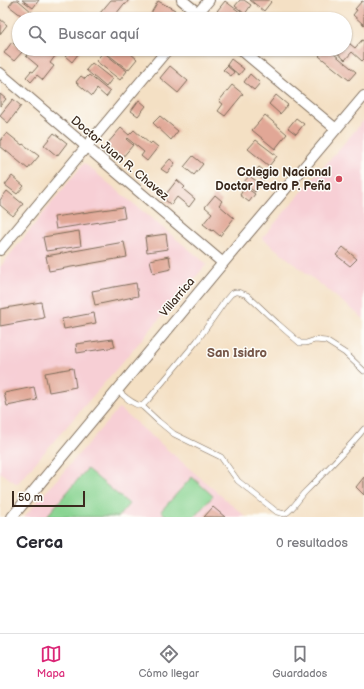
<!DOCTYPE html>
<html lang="es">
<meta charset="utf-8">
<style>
body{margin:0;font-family:"Balsamiq Sans",sans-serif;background:#f7f7f7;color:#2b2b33}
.scale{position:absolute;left:12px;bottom:10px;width:73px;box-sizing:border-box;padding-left:4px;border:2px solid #3b2a1e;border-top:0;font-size:11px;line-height:14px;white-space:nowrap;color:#3b2a1e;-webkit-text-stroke:3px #fdfcf7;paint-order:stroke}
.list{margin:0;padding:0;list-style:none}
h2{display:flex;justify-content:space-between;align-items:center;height:52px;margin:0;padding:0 16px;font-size:17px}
h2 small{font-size:13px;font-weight:400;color:#7c7c81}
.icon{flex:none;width:22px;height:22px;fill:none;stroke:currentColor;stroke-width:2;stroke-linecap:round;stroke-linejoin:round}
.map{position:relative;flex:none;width:364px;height:517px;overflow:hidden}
.search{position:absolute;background:#fff;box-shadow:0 1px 3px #0004;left:12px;right:12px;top:12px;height:44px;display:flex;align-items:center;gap:10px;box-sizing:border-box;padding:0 14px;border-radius:22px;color:#7c7c81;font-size:15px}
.sheet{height:116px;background:#fff}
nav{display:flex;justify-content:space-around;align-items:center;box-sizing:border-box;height:56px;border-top:1px solid #e1e1e2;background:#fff;font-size:11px;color:#7c7c81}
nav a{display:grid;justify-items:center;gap:2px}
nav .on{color:#db2777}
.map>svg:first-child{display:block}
.built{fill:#f7cfd5}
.green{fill:#89d492;stroke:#627f58}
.building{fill:#e1a796}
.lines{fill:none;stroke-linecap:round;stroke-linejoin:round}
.service-casing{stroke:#7c6a58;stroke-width:6}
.minor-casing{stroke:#7c6a58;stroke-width:12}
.service{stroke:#fff;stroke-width:5}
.minor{stroke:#fff;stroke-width:10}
.poi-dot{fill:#d1495b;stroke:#fdfcf7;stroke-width:1.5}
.labels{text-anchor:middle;stroke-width:3;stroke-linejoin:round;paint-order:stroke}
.street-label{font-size:12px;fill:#3b2a1e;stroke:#fdfcf7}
.poi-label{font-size:12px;font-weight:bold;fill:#3b2a1e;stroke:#fdfcf7;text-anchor:end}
.neighbourhood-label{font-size:13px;font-weight:bold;fill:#755648;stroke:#fdfcf7}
</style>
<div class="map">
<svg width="364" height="517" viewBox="0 0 364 517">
<rect width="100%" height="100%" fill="#fdfcf7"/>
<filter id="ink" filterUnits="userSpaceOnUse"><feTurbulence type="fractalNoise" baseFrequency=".025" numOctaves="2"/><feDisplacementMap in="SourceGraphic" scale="8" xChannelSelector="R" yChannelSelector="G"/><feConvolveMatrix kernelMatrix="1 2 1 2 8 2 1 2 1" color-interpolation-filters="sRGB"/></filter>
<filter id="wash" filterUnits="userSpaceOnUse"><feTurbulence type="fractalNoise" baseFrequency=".012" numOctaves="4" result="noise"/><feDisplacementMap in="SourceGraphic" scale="16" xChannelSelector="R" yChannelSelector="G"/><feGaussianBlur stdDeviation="0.9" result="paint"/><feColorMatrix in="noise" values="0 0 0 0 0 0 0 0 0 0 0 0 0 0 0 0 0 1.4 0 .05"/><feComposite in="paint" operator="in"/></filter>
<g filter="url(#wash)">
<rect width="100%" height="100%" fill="#f4e0c4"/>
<path class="built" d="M364 120V319L262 238Z
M84 163 207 264 17 484 0 472V267Z
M119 408 246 517H24Z"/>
<path class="green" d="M87 469 129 504 118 517H46Z
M192 477 213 496 194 517H167L161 511Z"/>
<g id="blocks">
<path class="building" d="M14 0H18L32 12 26 19 9 6Z
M22 0H39L33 8Z
M111 0H129L125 5 124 4 112 19H95Z
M240 0H244L251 5 245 14 235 6Z
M250 0H269L271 2 264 11Z
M158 1 175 10 170 19H157L150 15Z
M225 1 245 16 242 19H228L217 11Z
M362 1 364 2V15L363 14V15L364 16V25L353 15 357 10 355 9Z
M0 19 7 25 0 34Z
M345 40 355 48 362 40 364 41V59L362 61 352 52 345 60 333 49H345Z
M12 42 19 48V49L23 51 14 61 4 53Z
M32 49H54L58 52 50 63 54 66 43 80 37 75 31 82 26 77 31 71 33 72 38 66 26 56Z
M71 49H82L72 62 65 56Z
M107 49H125L137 59 128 70 105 52Z
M325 49H328L356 72 349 80 319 56Z
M103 52 127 71 120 80 96 61Z
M231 59 244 69 239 75 227 65Z
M92 63 112 79 106 87 86 70Z
M170 66 188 81 178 93 160 78Z
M227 66 234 72 231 76 223 70Z
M250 74 260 83 254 90 244 82Z
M89 75 110 92 106 97 97 89 92 96 76 82 81 76 85 79Z
M232 85 243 94 225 116 218 111 223 104 219 101Z
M0 94 6 99 0 106Z
M276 95 288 105 280 114 269 104Z
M13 99 21 106 8 123 0 116V115Z
M139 100 146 106 138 116 131 111Z
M265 115 287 134 275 149 252 130Z
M160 116 178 131 171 140 153 123Z
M296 118 304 124 296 134 288 128Z
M121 128 129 135 134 130 150 144 152 142 158 147 147 161 141 156 144 152 127 138 126 139 133 145 122 158 106 145Z
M7 133 22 145 23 144 39 156 28 169 0 146V141Z
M54 133 67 143 57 156 44 145Z
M256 140 277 156 269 166 248 149Z
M193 156 203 164 194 175 184 167Z
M170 159 175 163 167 173 161 169Z
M259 167 268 174 264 180 254 174Z
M12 176 24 186 17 194 5 185Z
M249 176 261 184 255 192 243 183Z
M177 180 185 187 183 189 195 199 189 207 177 197 171 205 163 198Z
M245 187 255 194 249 202 240 195Z
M7 191 23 204 13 216 0 205V200Z
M215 195 222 201 219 205 234 218 220 236 213 230 212 231 203 224 212 213 205 207Z
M123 207 125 218 56 229 54 217Z
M79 231 81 246 46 251 43 237Z
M166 234 168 249 147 252 145 237Z
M124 242 127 257 49 271 46 256Z
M343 247 357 259 350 266 336 255Z
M169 256 171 269 153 273 150 260Z
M136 283 138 296 95 305 92 291Z
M41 302 44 318 0 326V309Z
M94 313 96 323 64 329 62 319Z
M113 339 115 347 77 353 76 344Z
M73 368 76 387 49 392 45 373Z
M34 387 37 400 7 406 4 393Z
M364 477V495L356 487Z
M213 507 225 517H204Z"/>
</g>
</g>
<g filter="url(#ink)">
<use href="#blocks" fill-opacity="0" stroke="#7c6a58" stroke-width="1"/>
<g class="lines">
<defs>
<path id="service" d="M117 390C124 396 133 405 142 406L158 421 174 434 221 457 238 481 277 512 285 514C293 509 298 500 304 493 325 472 345 452 364 429
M142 406 147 401 197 341 225 301 231 294 235 292H238L247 295 277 323 300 343H306L315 340 326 341 345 353 364 371"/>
<path id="minor" d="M182 0 205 19
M193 19 209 0
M240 49 336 129
M0 73 223 263
M0 250 168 49
M12 517 223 263 364 96"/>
</defs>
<use href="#service" class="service-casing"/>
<use href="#minor" class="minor-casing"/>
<use href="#service" class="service"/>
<use href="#minor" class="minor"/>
</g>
</g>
<circle class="poi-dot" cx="339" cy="179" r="4"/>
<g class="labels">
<g class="street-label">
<text transform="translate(120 158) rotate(40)" y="4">Doctor Juan R. Chavez</text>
<text transform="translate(177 297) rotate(-50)" y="4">Villarrica</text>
</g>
<g class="poi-label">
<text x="331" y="176">Colegio Nacional<tspan x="331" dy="14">Doctor Pedro P. Peña</tspan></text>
</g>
<g class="neighbourhood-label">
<text x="237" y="357">San Isidro</text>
</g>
</g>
</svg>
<div class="scale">50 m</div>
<div class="search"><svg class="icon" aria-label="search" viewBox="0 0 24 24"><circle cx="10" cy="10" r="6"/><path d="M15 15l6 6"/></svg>Buscar aquí</div>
</div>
<section class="sheet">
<h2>Cerca<small>0 resultados</small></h2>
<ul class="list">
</ul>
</section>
<nav>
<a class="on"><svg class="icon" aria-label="map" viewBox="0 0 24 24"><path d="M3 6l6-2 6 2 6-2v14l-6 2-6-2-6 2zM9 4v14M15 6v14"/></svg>Mapa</a>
<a><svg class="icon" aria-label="directions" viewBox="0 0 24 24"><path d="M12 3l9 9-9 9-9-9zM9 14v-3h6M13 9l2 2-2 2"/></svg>Cómo llegar</a>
<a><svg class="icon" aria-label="saved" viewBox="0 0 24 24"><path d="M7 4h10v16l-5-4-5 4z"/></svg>Guardados</a>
</nav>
